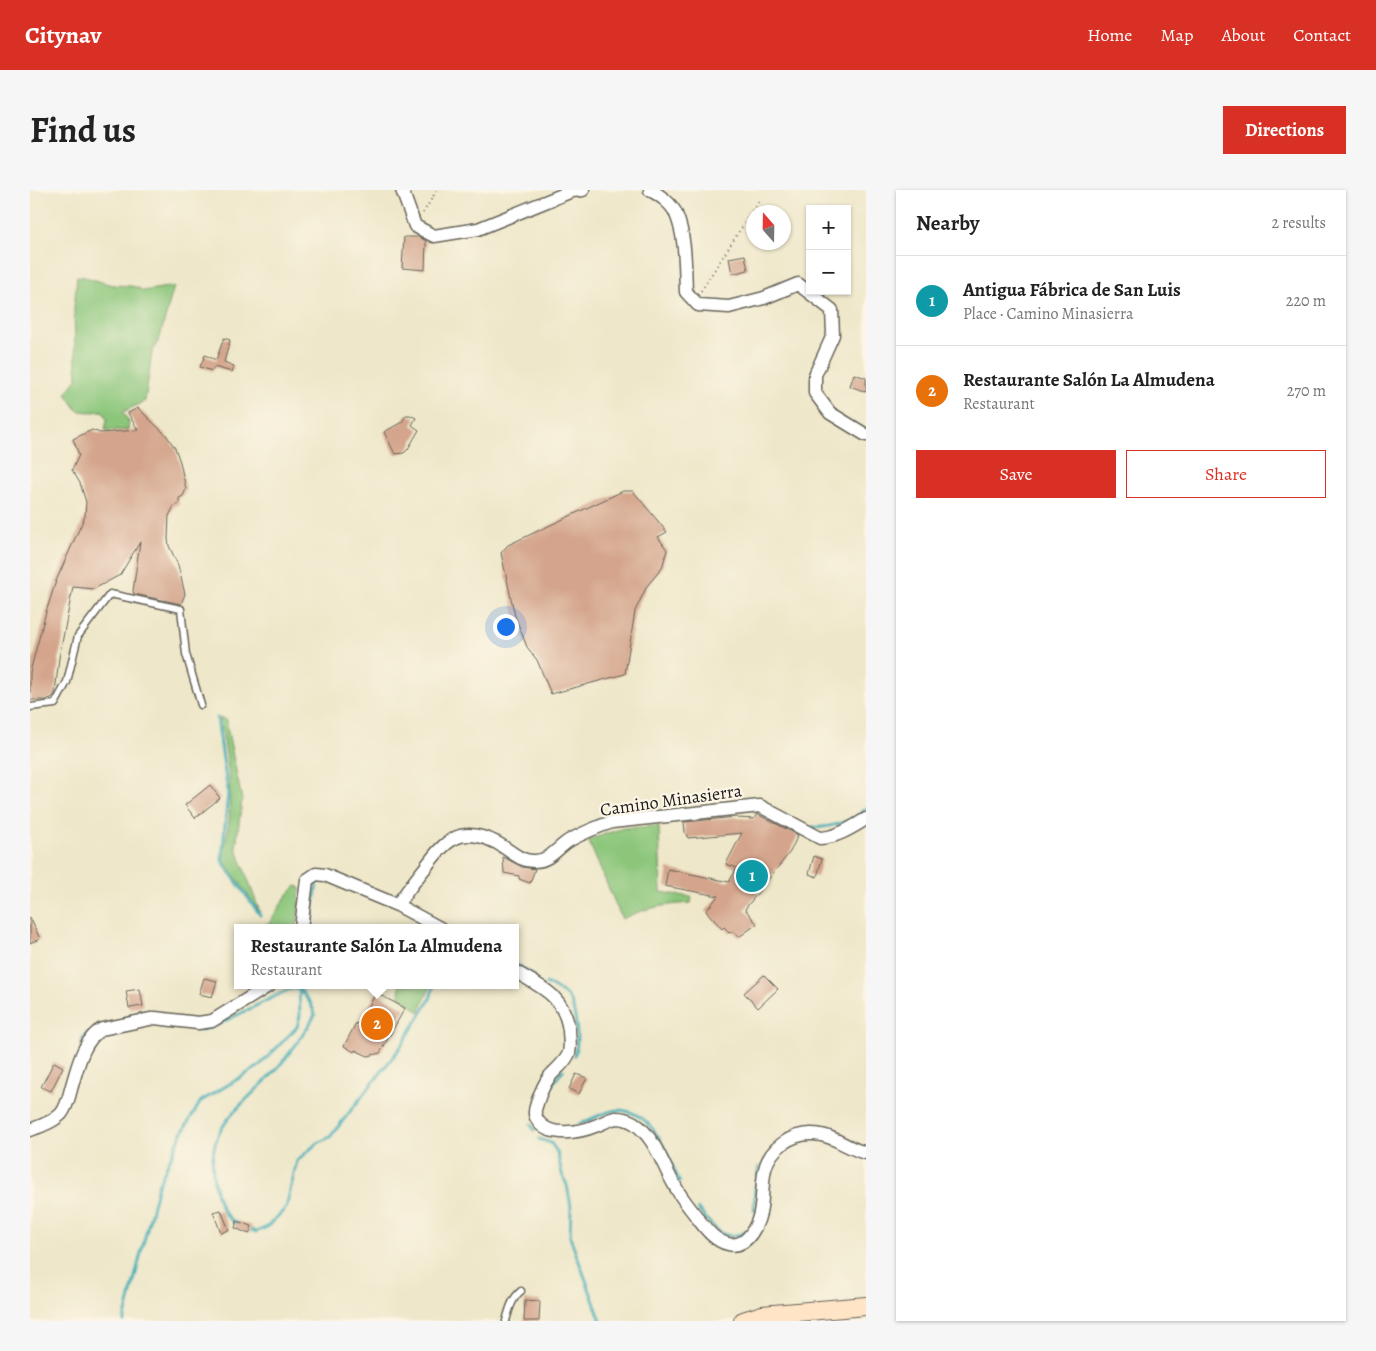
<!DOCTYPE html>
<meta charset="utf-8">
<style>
body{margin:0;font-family:Alegreya,serif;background:#f6f6f6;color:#222}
.controls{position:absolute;right:15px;top:15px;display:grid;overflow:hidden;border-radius:0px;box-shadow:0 1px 4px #0004}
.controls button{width:45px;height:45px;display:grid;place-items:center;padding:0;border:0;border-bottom:1px solid #e0e0e0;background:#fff;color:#222;font:25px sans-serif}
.compass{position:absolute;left:716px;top:15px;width:45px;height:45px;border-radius:50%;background:#fff;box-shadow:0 1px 4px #0004;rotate:340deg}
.you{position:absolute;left:475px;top:436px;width:18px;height:18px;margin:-12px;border:4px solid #fff;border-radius:50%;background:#1a73e8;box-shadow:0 0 0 8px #1a73e833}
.badge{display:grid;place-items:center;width:32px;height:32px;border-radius:50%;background:#d93025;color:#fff;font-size:16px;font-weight:700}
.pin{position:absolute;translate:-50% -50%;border:2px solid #fff;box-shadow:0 1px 5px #0006}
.popup{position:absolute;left:204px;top:734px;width:285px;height:65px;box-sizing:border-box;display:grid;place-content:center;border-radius:0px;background:#fff;filter:drop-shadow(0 1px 4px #0005);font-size:16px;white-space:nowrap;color:#767676}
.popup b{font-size:19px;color:#222}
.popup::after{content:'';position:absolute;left:50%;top:100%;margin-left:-10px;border:10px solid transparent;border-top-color:#fff}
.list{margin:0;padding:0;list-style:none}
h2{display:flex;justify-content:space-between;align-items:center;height:65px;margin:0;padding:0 20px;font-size:21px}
h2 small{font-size:16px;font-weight:400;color:#767676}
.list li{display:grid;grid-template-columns:32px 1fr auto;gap:15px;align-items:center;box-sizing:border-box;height:90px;padding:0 20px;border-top:1px solid #e0e0e0}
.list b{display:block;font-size:19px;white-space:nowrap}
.list p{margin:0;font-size:16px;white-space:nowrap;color:#767676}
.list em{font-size:16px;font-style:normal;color:#767676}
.actions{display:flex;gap:10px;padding:15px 20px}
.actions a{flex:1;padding:11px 0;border:1px solid #d93025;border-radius:0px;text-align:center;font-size:18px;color:#d93025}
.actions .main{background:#d93025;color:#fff}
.map{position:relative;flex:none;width:836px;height:1131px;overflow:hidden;border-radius:0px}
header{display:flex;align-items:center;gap:30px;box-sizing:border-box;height:70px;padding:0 25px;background:#d93025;color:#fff}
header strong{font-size:24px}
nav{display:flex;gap:28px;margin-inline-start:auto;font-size:18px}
.intro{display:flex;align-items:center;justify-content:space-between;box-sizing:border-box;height:120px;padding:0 30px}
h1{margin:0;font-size:35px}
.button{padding:12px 22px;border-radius:0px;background:#d93025;color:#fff;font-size:18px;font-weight:700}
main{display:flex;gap:30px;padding:0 30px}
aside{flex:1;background:#fff;border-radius:0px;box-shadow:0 1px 4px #0004}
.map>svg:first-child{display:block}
.green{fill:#8bc67a;stroke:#54714b}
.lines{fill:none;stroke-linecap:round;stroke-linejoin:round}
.stream{stroke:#3bacb6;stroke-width:3}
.building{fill:#d4a58c}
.lane-casing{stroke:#666359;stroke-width:9}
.street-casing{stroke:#666359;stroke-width:15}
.secondary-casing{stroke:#666359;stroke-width:20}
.path{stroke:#666359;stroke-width:2;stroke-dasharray:1 4;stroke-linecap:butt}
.lane{stroke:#fff;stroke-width:6}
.street{stroke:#fff;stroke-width:12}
.secondary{stroke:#ffe4c6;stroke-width:18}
.labels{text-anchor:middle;stroke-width:4.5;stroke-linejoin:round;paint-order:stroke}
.street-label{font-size:18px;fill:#1c1c1c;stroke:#fcf5e5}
</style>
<header>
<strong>Citynav</strong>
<nav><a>Home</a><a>Map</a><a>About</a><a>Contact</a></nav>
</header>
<div class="intro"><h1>Find us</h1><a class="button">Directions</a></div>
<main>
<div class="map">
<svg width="836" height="1131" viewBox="0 0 836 1131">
<rect width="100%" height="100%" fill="#fcf5e5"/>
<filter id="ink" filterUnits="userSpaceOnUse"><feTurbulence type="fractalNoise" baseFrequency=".02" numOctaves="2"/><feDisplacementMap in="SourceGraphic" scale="10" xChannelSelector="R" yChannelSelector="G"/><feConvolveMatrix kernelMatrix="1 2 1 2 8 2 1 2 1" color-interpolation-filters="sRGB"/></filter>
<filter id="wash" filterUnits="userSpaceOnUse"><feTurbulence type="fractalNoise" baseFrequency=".0096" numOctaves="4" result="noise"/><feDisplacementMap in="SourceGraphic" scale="20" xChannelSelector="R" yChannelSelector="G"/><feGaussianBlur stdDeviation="1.12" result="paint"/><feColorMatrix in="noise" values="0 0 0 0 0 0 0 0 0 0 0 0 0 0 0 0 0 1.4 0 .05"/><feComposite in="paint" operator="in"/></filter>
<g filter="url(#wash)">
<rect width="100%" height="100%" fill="#eee7c9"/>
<path class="green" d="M47 86C59 87 68 91 78 94 90 97 103 93 113 101L144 96 130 147 122 163 115 211 93 222 99 232 98 240H75L77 229 73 221 61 222 48 221 36 204 47 189 45 156 44 118Z
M189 528 197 530V537L212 610 206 657 230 722 193 669C194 656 198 644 199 631 202 596 197 561 189 528Z
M629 636 631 702 662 707 661 713C635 715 616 717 592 729L558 650 593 638Z
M266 696 270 697 267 738H243L239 733 257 705Z
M370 795H401L389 822 369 805Z"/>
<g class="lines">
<path class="stream" d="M187 528 198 602 192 670 196 677 230 725
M563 633 574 627 583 626
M783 637C792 639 819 632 827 627 830 624 833 621 836 618
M399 663 405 655 414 648
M362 705H366L370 702
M237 734 240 738
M281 738 287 692
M486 774 504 786
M516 793C523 797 535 802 539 809 546 819 550 855 544 865
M94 828 109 824
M187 835 258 800 269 798 281 814 285 825C273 846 260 864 244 882 206 923 169 939 187 1005 190 1017 197 1029 208 1034
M163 838 171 840 181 837
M51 854 53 848 58 843
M517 901 533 880
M21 925 27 918 33 907
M512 927V914
M501 934 504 940
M549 934C561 930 576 920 589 920 625 922 637 965 649 991
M509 949 521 953 527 962 532 984 537 995 541 1017 540 1047 571 1131
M668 1019C680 1034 694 1054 715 1042
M724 1021 725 999 729 977
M219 1039 226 1042 237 1037 256 1018 267 971 286 954 300 947 370 858 400 809 404 795
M94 1131 128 995 152 943 171 911 228 877 267 837 270 826 269 795"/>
</g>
<g id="blocks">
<path class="building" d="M374 47H389L396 51 395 80 372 78Z
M715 65 718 80 702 84 699 68Z
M194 148 200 150 194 172 204 176 202 182 184 177 182 181 170 177 175 165 186 170Z
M824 184 836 188V202L820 196Z
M108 218 137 246 145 258 150 272 156 299 153 306 149 308V314L144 316 139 326 138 349 139 356 148 375 155 404 151 414 104 404 103 401 110 352 90 385 64 399 43 397 29 468 25 503 23 507 16 510H0V482L16 422 26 391 55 326 56 312 50 293 42 280 49 265 43 249 62 240 70 243 108 240 98 223Z
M376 225H380L386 228 382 235 389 240 378 259 374 263 365 264 354 242 372 232Z
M593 301H603L637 342 628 347 637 360 632 378 617 396 605 421 595 484 521 504 507 470 497 457 485 426 471 363 478 355Z
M180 595 190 608 165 628 155 615Z
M727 624 768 645 760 662 715 719 727 734 709 747 702 741 700 743 694 737 692 739 676 721 688 706 635 696 638 679 699 692 707 678 696 674 712 643 658 648 655 642 654 632 707 627V628L724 629Z
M784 666 792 669 787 687 779 684Z
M473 667 492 677 505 679 500 693 489 689V686L474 683Z
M0 727 10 749 0 753Z
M734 785 748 799 728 818 714 803Z
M174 788 187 791 182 807 169 804Z
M110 799 113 816 99 818 96 801Z
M346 803 375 818 350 863 338 866 325 860 324 862 314 856 326 833 329 834Z
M24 872 33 877 21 901 11 897Z
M546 884 557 888 549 904 539 899Z
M191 1020 199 1040 191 1043 183 1022Z
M207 1031 222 1036 219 1044 205 1038Z
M495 1110 510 1111 509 1131H494Z"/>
</g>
</g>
<g filter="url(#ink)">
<use href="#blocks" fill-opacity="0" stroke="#666359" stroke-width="1"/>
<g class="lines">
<defs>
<path id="lane" d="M0 517 25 514 37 492 48 446 80 404 151 419 156 464 171 515
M476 1131C479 1120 482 1108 491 1101"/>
<path id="street" d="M372 0 385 36 404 46 448 39 542 1 553 0
M620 0C630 5 642 14 646 24 656 48 655 76 656 102L668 115 699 117 734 108 768 94 802 120 803 145 785 185V203L800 223 836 245
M367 715C376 703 385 690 395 678 416 649 431 635 467 653 480 660 490 672 505 671 520 671 528 657 540 650 553 643 567 637 582 632L730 616 790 648C806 648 823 637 836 629
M271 738 277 690 286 684 295 685 367 715 410 738
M486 782C513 798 534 806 539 840 539 847 541 856 539 863 536 872 526 879 520 886 514 894 511 901 508 910 507 914 504 920 505 924 511 949 548 943 565 936 572 934 578 929 586 928 592 928 599 930 604 933 626 948 632 975 645 996 651 1008 661 1019 669 1030 676 1039 685 1051 698 1054 718 1059 729 1033 731 1017 733 1004 732 991 735 979 740 958 762 943 783 944 802 944 818 959 836 963
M0 940C11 936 23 932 31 924 37 917 39 907 41 899 47 879 53 849 72 839L125 828 168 833 182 831 240 795"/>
<path id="secondary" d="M713 1131 732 1125 836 1116"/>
</defs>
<use href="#lane" class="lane-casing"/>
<use href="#street" class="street-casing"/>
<use href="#secondary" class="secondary-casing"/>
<path class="path" d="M393 23 407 0
M671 101 730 9"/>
<use href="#lane" class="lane"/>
<use href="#street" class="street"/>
<use href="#secondary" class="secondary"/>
</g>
</g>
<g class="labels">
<g class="street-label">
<text transform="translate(641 610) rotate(-8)" y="6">Camino Minasierra</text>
</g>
</g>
</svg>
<div class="controls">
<button>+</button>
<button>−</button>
</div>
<svg class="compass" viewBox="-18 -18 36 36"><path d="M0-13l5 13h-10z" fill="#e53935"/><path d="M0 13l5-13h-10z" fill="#767676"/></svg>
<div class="you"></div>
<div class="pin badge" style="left:722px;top:686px;background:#0f9aa8">1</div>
<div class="pin badge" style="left:347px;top:834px;background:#e8710a">2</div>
<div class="popup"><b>Restaurante Salón La Almudena</b>Restaurant</div>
</div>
<aside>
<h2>Nearby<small>2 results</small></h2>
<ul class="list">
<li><span class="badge" style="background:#0f9aa8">1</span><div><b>Antigua Fábrica de San Luis</b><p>Place · Camino Minasierra</p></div><em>220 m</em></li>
<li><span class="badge" style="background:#e8710a">2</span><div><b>Restaurante Salón La Almudena</b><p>Restaurant</p></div><em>270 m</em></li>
</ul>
<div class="actions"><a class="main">Save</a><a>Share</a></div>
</aside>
</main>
